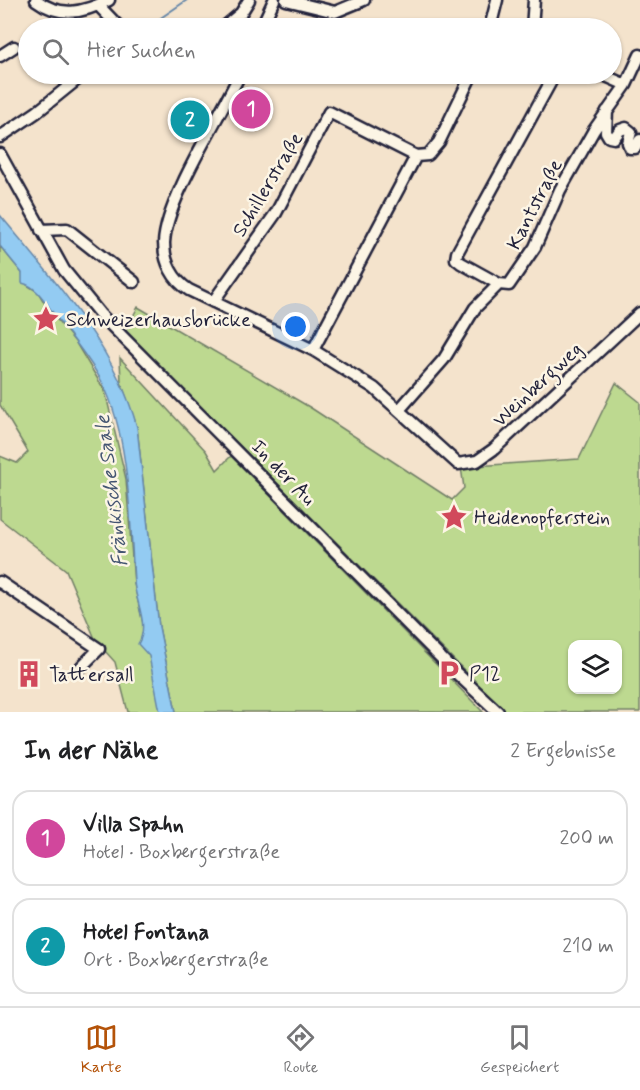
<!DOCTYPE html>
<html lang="de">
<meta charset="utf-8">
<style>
body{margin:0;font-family:Mynerve,sans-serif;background:#f6f6f6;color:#202124}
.controls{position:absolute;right:18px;bottom:18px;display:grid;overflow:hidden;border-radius:12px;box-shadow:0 2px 4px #0004}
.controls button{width:54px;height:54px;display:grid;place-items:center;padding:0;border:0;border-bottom:2px solid #e0e0e0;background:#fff;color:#202124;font:30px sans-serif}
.you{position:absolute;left:296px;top:327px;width:21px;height:21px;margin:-15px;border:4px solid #fff;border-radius:50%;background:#1a73e8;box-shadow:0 0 0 9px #1a73e833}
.badge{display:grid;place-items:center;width:39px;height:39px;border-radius:50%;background:#b45309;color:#fff;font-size:20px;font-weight:700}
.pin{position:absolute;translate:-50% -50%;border:3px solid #fff;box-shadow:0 2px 6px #0006}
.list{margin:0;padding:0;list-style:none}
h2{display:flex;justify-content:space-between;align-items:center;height:78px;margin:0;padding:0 24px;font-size:26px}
h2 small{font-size:20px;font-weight:400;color:#757577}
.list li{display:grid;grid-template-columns:39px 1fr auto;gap:18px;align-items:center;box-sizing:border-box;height:96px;margin:0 12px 12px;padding:0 12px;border:2px solid #e0e0e0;border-radius:18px}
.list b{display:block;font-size:22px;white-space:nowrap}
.list p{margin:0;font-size:20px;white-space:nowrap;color:#757577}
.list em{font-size:20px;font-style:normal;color:#757577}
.icon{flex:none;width:33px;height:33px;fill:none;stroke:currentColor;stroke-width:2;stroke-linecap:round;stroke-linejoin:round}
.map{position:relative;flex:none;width:640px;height:712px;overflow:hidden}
.search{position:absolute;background:#fff;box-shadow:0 2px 4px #0004;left:18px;right:18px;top:18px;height:66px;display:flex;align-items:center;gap:15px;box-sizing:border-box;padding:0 21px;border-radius:33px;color:#757577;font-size:22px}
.sheet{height:294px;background:#fff}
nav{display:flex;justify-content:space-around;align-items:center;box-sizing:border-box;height:84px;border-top:2px solid #e0e0e0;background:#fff;font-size:16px;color:#757577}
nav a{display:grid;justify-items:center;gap:3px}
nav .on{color:#b45309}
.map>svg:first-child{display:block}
.green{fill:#bdd990;stroke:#707e66;stroke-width:1.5;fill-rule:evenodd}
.water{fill:#93cbf2;stroke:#6687a9;stroke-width:1.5}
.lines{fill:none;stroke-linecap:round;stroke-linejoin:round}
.stream{stroke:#6687a9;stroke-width:2}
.minor-casing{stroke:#22223b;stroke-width:15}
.minor{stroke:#fcf5e5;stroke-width:10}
.labels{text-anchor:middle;stroke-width:5;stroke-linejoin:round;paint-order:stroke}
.street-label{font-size:20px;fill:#22223b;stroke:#fcf5e5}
.poi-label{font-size:20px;fill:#22223b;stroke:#fcf5e5;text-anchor:start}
.water-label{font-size:21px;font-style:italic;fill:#445572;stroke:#fcf5e5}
</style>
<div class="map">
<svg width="640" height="712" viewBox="0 0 640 712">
<rect width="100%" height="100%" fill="#f4e3cc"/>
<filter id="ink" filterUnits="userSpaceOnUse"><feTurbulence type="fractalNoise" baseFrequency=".0167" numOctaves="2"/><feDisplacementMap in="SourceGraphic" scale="12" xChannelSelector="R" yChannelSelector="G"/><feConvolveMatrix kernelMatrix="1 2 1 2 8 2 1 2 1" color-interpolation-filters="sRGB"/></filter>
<g filter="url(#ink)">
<path class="green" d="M0 246 22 273 27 285 38 292 47 307 76 343 105 391 126 479 134 584 163 712H128L115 662 96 641 66 570 0 519V456L17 463 28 452 0 405Z
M138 307 311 408 452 500 464 488 461 467 579 459 616 383 640 402V712H506L125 331ZM572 644H618V690H572Z
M120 358 206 451 217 470 231 456 483 712H176L159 627 137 427 121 382Z"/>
<path class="water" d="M0 215C53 279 115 346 137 427L159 627 176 712H160L149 656 138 644C150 625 135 601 134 581 130 522 130 436 102 382 90 359 73 339 57 318 47 306 39 287 22 283V273L0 246Z"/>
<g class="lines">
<path class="stream" d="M146 28 187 0
M59 101 95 74"/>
<defs>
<path id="minor" d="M36 0C60 18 83 13 109 0
M286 0 335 12 364 0
M98 5 120 28
M223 28 241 13 249 0
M261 28 274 0
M490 28 497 0
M532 28 534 0
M0 56 14 47
M240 74C220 117 166 199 164 243 164 262 173 280 189 290L313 350 374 388 458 464 477 461 494 449 640 313
M601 74 626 85
M607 111 606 132 609 137 614 138 620 130 626 128 631 132 628 143 630 148H635L640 140
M0 137 37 112 84 74
M0 154 64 270 100 314 453 670 498 712
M41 230 67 229 134 282
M499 284 461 263 456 259 457 253 555 74
M213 302 276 213 329 112 416 156
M313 350 416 156 428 155 439 142 472 74
M400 409 444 359 475 308 499 284 509 285 535 247 560 190 594 130 626 85 640 55
M0 582 99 649 81 667"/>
</defs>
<use href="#minor" class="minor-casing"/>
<use href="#minor" class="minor"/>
</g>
</g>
<defs>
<symbol id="sight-bare" viewBox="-9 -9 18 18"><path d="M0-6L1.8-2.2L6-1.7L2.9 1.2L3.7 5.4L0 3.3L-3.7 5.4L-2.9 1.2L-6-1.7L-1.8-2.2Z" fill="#d1495b" stroke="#fcf5e5" stroke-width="2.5" paint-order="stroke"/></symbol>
<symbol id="parking-bare" viewBox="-9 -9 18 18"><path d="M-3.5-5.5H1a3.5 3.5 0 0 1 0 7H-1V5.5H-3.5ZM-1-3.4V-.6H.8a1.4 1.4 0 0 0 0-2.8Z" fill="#d1495b" stroke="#fcf5e5" stroke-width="2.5" paint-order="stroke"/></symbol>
<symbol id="building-bare" viewBox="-9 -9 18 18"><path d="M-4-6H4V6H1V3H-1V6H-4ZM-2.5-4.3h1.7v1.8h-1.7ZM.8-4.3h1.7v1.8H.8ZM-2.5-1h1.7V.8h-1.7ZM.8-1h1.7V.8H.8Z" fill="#d1495b" stroke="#fcf5e5" stroke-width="2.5" paint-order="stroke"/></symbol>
</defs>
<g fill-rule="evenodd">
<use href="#sight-bare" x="27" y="300" width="38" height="38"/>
<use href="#sight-bare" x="435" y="498" width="38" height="38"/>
<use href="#parking-bare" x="430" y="654" width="38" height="38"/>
<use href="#building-bare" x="10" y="655" width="38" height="38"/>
</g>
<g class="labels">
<g class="street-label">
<text transform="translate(267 184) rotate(-59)" y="7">Schillerstraße</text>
<text transform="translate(534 204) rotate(-63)" y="7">Kantstraße</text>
<text transform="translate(537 384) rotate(-43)" y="7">Weinbergweg</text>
<text transform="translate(284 472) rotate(46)" y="7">In der Au</text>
</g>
<g class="poi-label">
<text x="66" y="326">Schweizerhausbrücke</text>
<text x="474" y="524">Heidenopferstein</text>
<text x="469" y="680">P12</text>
<text x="49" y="681">Tattersall</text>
</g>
<g class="water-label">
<text transform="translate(111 491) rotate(-97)" y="7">Fränkische Saale</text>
</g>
</g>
</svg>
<div class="controls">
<button><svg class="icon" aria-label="layers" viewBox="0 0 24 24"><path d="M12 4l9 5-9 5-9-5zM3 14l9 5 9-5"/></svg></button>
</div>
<div class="you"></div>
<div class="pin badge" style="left:251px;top:109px;background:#d1479c">1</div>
<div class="pin badge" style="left:190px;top:120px;background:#0f9aa8">2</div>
<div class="search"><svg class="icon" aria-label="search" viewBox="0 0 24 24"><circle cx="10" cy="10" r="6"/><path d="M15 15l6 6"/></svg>Hier suchen</div>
</div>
<section class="sheet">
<h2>In der Nähe<small>2 Ergebnisse</small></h2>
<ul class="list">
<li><span class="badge" style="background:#d1479c">1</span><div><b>Villa Spahn</b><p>Hotel · Boxbergerstraße</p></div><em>200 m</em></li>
<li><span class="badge" style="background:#0f9aa8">2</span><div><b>Hotel Fontana</b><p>Ort · Boxbergerstraße</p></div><em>210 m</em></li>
</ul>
</section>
<nav>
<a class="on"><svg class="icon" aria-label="map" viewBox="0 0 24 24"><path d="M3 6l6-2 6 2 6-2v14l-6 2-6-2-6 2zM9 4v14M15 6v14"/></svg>Karte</a>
<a><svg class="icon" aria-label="directions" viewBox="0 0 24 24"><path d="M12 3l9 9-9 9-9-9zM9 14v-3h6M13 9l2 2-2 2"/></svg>Route</a>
<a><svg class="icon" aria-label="saved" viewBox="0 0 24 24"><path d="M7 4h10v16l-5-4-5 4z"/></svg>Gespeichert</a>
</nav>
